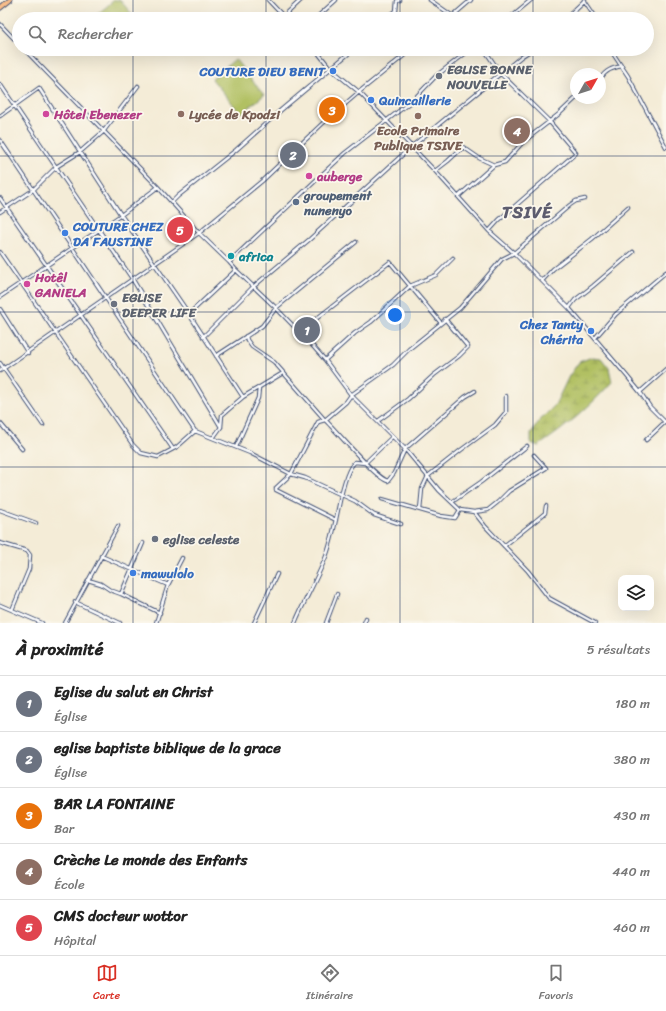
<!DOCTYPE html>
<html lang="fr">
<meta charset="utf-8">
<style>
body{margin:0;font-family:Sriracha,sans-serif;background:#f6f6f6;color:#222}
.controls{position:absolute;right:12px;bottom:12px;display:grid;overflow:hidden;border-radius:8px;box-shadow:0 4px 16px #0002}
.controls button{width:36px;height:36px;display:grid;place-items:center;padding:0;border:0;border-bottom:1px solid #e0e0e0;background:#fff;color:#222;font:20px sans-serif}
.compass{position:absolute;left:570px;top:68px;width:36px;height:36px;border-radius:50%;background:#fff;box-shadow:0 4px 16px #0002;rotate:51deg}
.you{position:absolute;left:395px;top:315px;width:14px;height:14px;margin:-10px;border:3px solid #fff;border-radius:50%;background:#1a73e8;box-shadow:0 0 0 6px #1a73e833}
.badge{display:grid;place-items:center;width:26px;height:26px;border-radius:50%;background:#d93025;color:#fff;font-size:13px;font-weight:700}
.pin{position:absolute;translate:-50% -50%;border:2px solid #fff;box-shadow:0 1px 4px #0006}
.list{margin:0;padding:0;list-style:none}
h2{display:flex;justify-content:space-between;align-items:center;height:52px;margin:0;padding:0 16px;font-size:17px}
h2 small{font-size:13px;font-weight:400;color:#767676}
.list li{display:grid;grid-template-columns:26px 1fr auto;gap:12px;align-items:center;box-sizing:border-box;height:56px;padding:0 16px;border-top:1px solid #e0e0e0}
.list b{display:block;font-size:15px;white-space:nowrap}
.list p{margin:0;font-size:13px;white-space:nowrap;color:#767676}
.list em{font-size:13px;font-style:normal;color:#767676}
.icon{flex:none;width:22px;height:22px;fill:none;stroke:currentColor;stroke-width:2;stroke-linecap:round;stroke-linejoin:round}
.map{position:relative;flex:none;width:666px;height:623px;overflow:hidden}
.search{position:absolute;background:#fff;box-shadow:0 4px 16px #0002;left:12px;right:12px;top:12px;height:44px;display:flex;align-items:center;gap:10px;box-sizing:border-box;padding:0 14px;border-radius:22px;color:#767676;font-size:15px}
.sheet{height:332px;background:#fff}
nav{display:flex;justify-content:space-around;align-items:center;box-sizing:border-box;height:56px;border-top:1px solid #e0e0e0;background:#fff;font-size:11px;color:#767676}
nav a{display:grid;justify-items:center;gap:2px}
nav .on{color:#d93025}
.map>svg:first-child{display:block}
.green{fill:#b1c062;stroke:#667860}
.wetland{fill:url(#wetland-marsh);stroke:#667860}
.lines{fill:none;stroke-linecap:round;stroke-linejoin:round}
.street-casing{stroke:#3c4b70;stroke-width:4.5}
.primary-casing{stroke:#3c4b70;stroke-width:6}
.street{stroke:#fff;stroke-width:2.5}
.primary{stroke:#f8bd89;stroke-width:4}
.grid{fill:none;stroke:#1b2f5e;stroke-width:1;stroke-opacity:0.55}
.shop-dot{fill:#3f7fe0;stroke:#fbf7ec;stroke-width:1.5}
.worship-dot{fill:#6b7280;stroke:#fbf7ec;stroke-width:1.5}
.hotel-dot{fill:#d1479c;stroke:#fbf7ec;stroke-width:1.5}
.education-dot{fill:#8d6e63;stroke:#fbf7ec;stroke-width:1.5}
.service-dot{fill:#5c6f8a;stroke:#fbf7ec;stroke-width:1.5}
.culture-dot{fill:#0f9aa8;stroke:#fbf7ec;stroke-width:1.5}
.labels{text-anchor:middle;stroke-width:3.5;stroke-linejoin:round;paint-order:stroke}
.worship-label{font-size:13px;font-weight:bold;fill:#5b616d;stroke:#fbf7ec;text-anchor:start}
.shop-label{font-size:13px;font-weight:bold;fill:#366cbe;stroke:#fbf7ec;text-anchor:start}
.hotel-label{font-size:13px;font-weight:bold;fill:#b23c85;stroke:#fbf7ec;text-anchor:start}
.education-label{font-size:13px;font-weight:bold;fill:#785e54;stroke:#fbf7ec;text-anchor:start}
.service-label{font-size:13px;font-weight:bold;fill:#4e5e75;stroke:#fbf7ec;text-anchor:start}
.culture-label{font-size:13px;font-weight:bold;fill:#0d838f;stroke:#fbf7ec;text-anchor:start}
.district-label{font-size:17px;font-weight:bold;letter-spacing:1px;fill:#5d5c6e;stroke:#fbf7ec}
</style>
<div class="map">
<svg width="666" height="623" viewBox="0 0 666 623">
<defs>
<pattern id="wetland-marsh" width="20" height="14" patternUnits="userSpaceOnUse"><rect width="20" height="14" fill="#b1c062"/><path d="M1 5h8M5 5V1M11 12h8M15 12V8" fill="none" stroke="#8f9c54"/></pattern>
</defs>
<rect width="100%" height="100%" fill="#fbf7ec"/>
<filter id="ink" filterUnits="userSpaceOnUse"><feTurbulence type="fractalNoise" baseFrequency=".025" numOctaves="2"/><feDisplacementMap in="SourceGraphic" scale="8" xChannelSelector="R" yChannelSelector="G"/><feConvolveMatrix kernelMatrix="1 2 1 2 8 2 1 2 1" color-interpolation-filters="sRGB"/></filter>
<filter id="wash" filterUnits="userSpaceOnUse"><feTurbulence type="fractalNoise" baseFrequency=".012" numOctaves="4" result="noise"/><feDisplacementMap in="SourceGraphic" scale="16" xChannelSelector="R" yChannelSelector="G"/><feGaussianBlur stdDeviation="0.9" result="paint"/><feColorMatrix in="noise" values="0 0 0 0 0 0 0 0 0 0 0 0 0 0 0 0 0 1.4 0 .05"/><feComposite in="paint" operator="in"/></filter>
<g filter="url(#wash)">
<rect width="100%" height="100%" fill="#f4ecd7"/>
<path class="green" d="M114 0H120L136 19H92Z
M235 59 264 95 241 114 212 79Z"/>
<path class="wetland" d="M592 357 601 358 609 368 612 382C589 407 567 427 538 446L531 443V433L540 420 555 405 569 376 579 362Z"/>
</g>
<g filter="url(#ink)">
<g class="lines">
<defs>
<path id="street" d="M268 0 286 19
M430 0 457 19
M584 0 597 19
M283 17 301 0
M315 19 336 0
M384 19 396 11 397 1 400 0
M449 19 471 0
M508 19 531 0
M565 19 585 0
M0 24 19 44
M24 49 158 187 199 233 229 262 236 270 276 308 310 343 325 360 351 395 405 449 439 490 460 510 474 512 485 526 528 571 549 598 595 623
M315 49 331 69 359 92 386 120 435 171 489 231 514 253 569 308 626 375 640 392 650 407 666 423
M484 49 501 74 549 121 576 153 499 220 489 231
M610 49 628 76 666 147
M600 79C606 70 612 68 622 66
M0 84 56 167 33 190 0 212
M138 86 103 132 80 152 56 167 133 280 221 427
M0 116 39 88 121 215 189 314 243 397
M0 140 195 431 250 453 291 474 305 478 355 501 374 515 401 524
M435 171 448 161 463 147 479 158 494 165
M459 196 494 165 505 162 523 142 559 114 576 98
M0 198 173 449
M172 202 178 196 236 150 281 110 354 49
M0 252 133 445 141 453 158 457 177 447 195 431
M229 262 345 153 413 100 436 76 471 49
M542 281 553 269 592 239 628 207
M0 297 121 215 158 187
M569 308 575 300 593 286 633 252
M0 309 28 353
M189 314 236 270
M299 332 390 262 441 323
M246 336 247 340 252 347 274 362 325 420 346 402 351 395 393 365 409 349 460 308 502 259 514 253 570 205 576 201 585 199
M203 337 253 287 310 239 411 147 522 56 533 49
M595 338 616 314 666 272
M216 356 262 326 276 308 356 242
M325 360 355 333 371 322 410 286 436 275 453 258
M0 363 43 425
M0 371 199 233 262 181 322 124 359 92 412 49
M640 392 666 369
M378 421 408 399 434 375 459 356 468 347 445 319
M0 423 22 449
M213 438 221 427 222 415 243 397 283 373
M646 440 666 421
M236 447 258 398 259 388
M365 463 392 437
M382 499 441 516 455 518 460 510
M452 502 481 482 527 446
M0 510 36 523
M420 510 422 489 428 476 461 450 495 425 506 412V396
M474 512 488 510 498 502 509 491 546 468 534 455
M336 520 276 490V488L291 474 318 422 325 420C338 432 375 478 388 481L394 473 405 449 465 397 475 391
M0 543 27 551 30 555 29 569 12 610
M504 546 539 518 545 513 546 506
M101 556 168 585 156 623
M88 580 101 584 110 590 121 594 160 613
M168 585 182 558
M121 594 143 543
M75 602 120 623
M0 605 42 623
M65 623 118 526
M254 623 277 574
M295 623C304 601 316 581 325 559 332 542 335 523 339 505 341 495 347 468 355 462L365 463
M326 623 337 594
M364 623 366 618"/>
<path id="primary" d="M0 8 10 0"/>
</defs>
<use href="#street" class="street-casing"/>
<use href="#primary" class="primary-casing"/>
<use href="#street" class="street"/>
<use href="#primary" class="primary"/>
</g>
</g>
<path class="grid" d="M133 0V19M266 0V19M400 0V19M533 0V19M133 49V623M266 49V623M400 49V623M533 49V623M0 156H666M0 312H666M0 467H666"/>
<g class="shop-dot">
<circle cx="333" cy="71" r="4"/>
<circle cx="371" cy="100" r="4"/>
<circle cx="65" cy="233" r="4"/>
<circle cx="591" cy="331" r="4"/>
<circle cx="133" cy="573" r="4"/>
</g>
<g class="worship-dot">
<circle cx="439" cy="76" r="4"/>
<circle cx="114" cy="304" r="4"/>
<circle cx="155" cy="539" r="4"/>
</g>
<g class="hotel-dot">
<circle cx="46" cy="114" r="4"/>
<circle cx="309" cy="176" r="4"/>
<circle cx="27" cy="284" r="4"/>
</g>
<g class="education-dot">
<circle cx="181" cy="114" r="4"/>
<circle cx="418" cy="116" r="4"/>
</g>
<circle class="service-dot" cx="296" cy="202" r="4"/>
<circle class="culture-dot" cx="231" cy="256" r="4"/>
<g class="labels">
<g class="worship-label">
<text x="447" y="74">EGLISE BONNE<tspan x="447" dy="15">NOUVELLE</tspan></text>
<text x="122" y="302">EGLISE<tspan x="122" dy="15">DEEPER LIFE</tspan></text>
<text x="163" y="544">eglise celeste</text>
</g>
<g class="shop-label">
<text x="325" y="76" text-anchor="end">COUTURE DIEU BENIT</text>
<text x="379" y="105">Quincaillerie</text>
<text x="73" y="231">COUTURE CHEZ<tspan x="73" dy="15">DA FAUSTINE</tspan></text>
<text x="583" y="329" text-anchor="end">Chez Tanty<tspan x="583" dy="15">Chérita</tspan></text>
<text x="141" y="578">mawulolo</text>
</g>
<g class="hotel-label">
<text x="54" y="119">Hôtel Ebenezer</text>
<text x="317" y="181">auberge</text>
<text x="35" y="282">Hotêl<tspan x="35" dy="15">GANIELA</tspan></text>
</g>
<g class="education-label">
<text x="189" y="119">Lycée de Kpodzi</text>
<text x="418" y="135" text-anchor="middle">Ecole Primaire<tspan x="418" dy="15">Publique TSIVE</tspan></text>
</g>
<g class="service-label">
<text x="304" y="200">groupement<tspan x="304" dy="15">nunenyo</tspan></text>
</g>
<g class="culture-label">
<text x="239" y="261">africa</text>
</g>
<g class="district-label">
<text x="527" y="218">TSIVÉ</text>
</g>
</g>
</svg>
<div class="controls">
<button><svg class="icon" aria-label="layers" viewBox="0 0 24 24"><path d="M12 4l9 5-9 5-9-5zM3 14l9 5 9-5"/></svg></button>
</div>
<svg class="compass" viewBox="-18 -18 36 36"><path d="M0-13l5 13h-10z" fill="#e53935"/><path d="M0 13l5-13h-10z" fill="#767676"/></svg>
<div class="you"></div>
<div class="pin badge" style="left:307px;top:330px;background:#6b7280">1</div>
<div class="pin badge" style="left:293px;top:155px;background:#6b7280">2</div>
<div class="pin badge" style="left:332px;top:110px;background:#e8710a">3</div>
<div class="pin badge" style="left:517px;top:131px;background:#8d6e63">4</div>
<div class="pin badge" style="left:180px;top:230px;background:#e0444e">5</div>
<div class="search"><svg class="icon" aria-label="search" viewBox="0 0 24 24"><circle cx="10" cy="10" r="6"/><path d="M15 15l6 6"/></svg>Rechercher</div>
</div>
<section class="sheet">
<h2>À proximité<small>5 résultats</small></h2>
<ul class="list">
<li><span class="badge" style="background:#6b7280">1</span><div><b>Eglise du salut en Christ</b><p>Église</p></div><em>180 m</em></li>
<li><span class="badge" style="background:#6b7280">2</span><div><b>eglise baptiste biblique de la grace</b><p>Église</p></div><em>380 m</em></li>
<li><span class="badge" style="background:#e8710a">3</span><div><b>BAR LA FONTAINE</b><p>Bar</p></div><em>430 m</em></li>
<li><span class="badge" style="background:#8d6e63">4</span><div><b>Crèche Le monde des Enfants</b><p>École</p></div><em>440 m</em></li>
<li><span class="badge" style="background:#e0444e">5</span><div><b>CMS docteur wottor</b><p>Hôpital</p></div><em>460 m</em></li>
</ul>
</section>
<nav>
<a class="on"><svg class="icon" aria-label="map" viewBox="0 0 24 24"><path d="M3 6l6-2 6 2 6-2v14l-6 2-6-2-6 2zM9 4v14M15 6v14"/></svg>Carte</a>
<a><svg class="icon" aria-label="directions" viewBox="0 0 24 24"><path d="M12 3l9 9-9 9-9-9zM9 14v-3h6M13 9l2 2-2 2"/></svg>Itinéraire</a>
<a><svg class="icon" aria-label="saved" viewBox="0 0 24 24"><path d="M7 4h10v16l-5-4-5 4z"/></svg>Favoris</a>
</nav>
